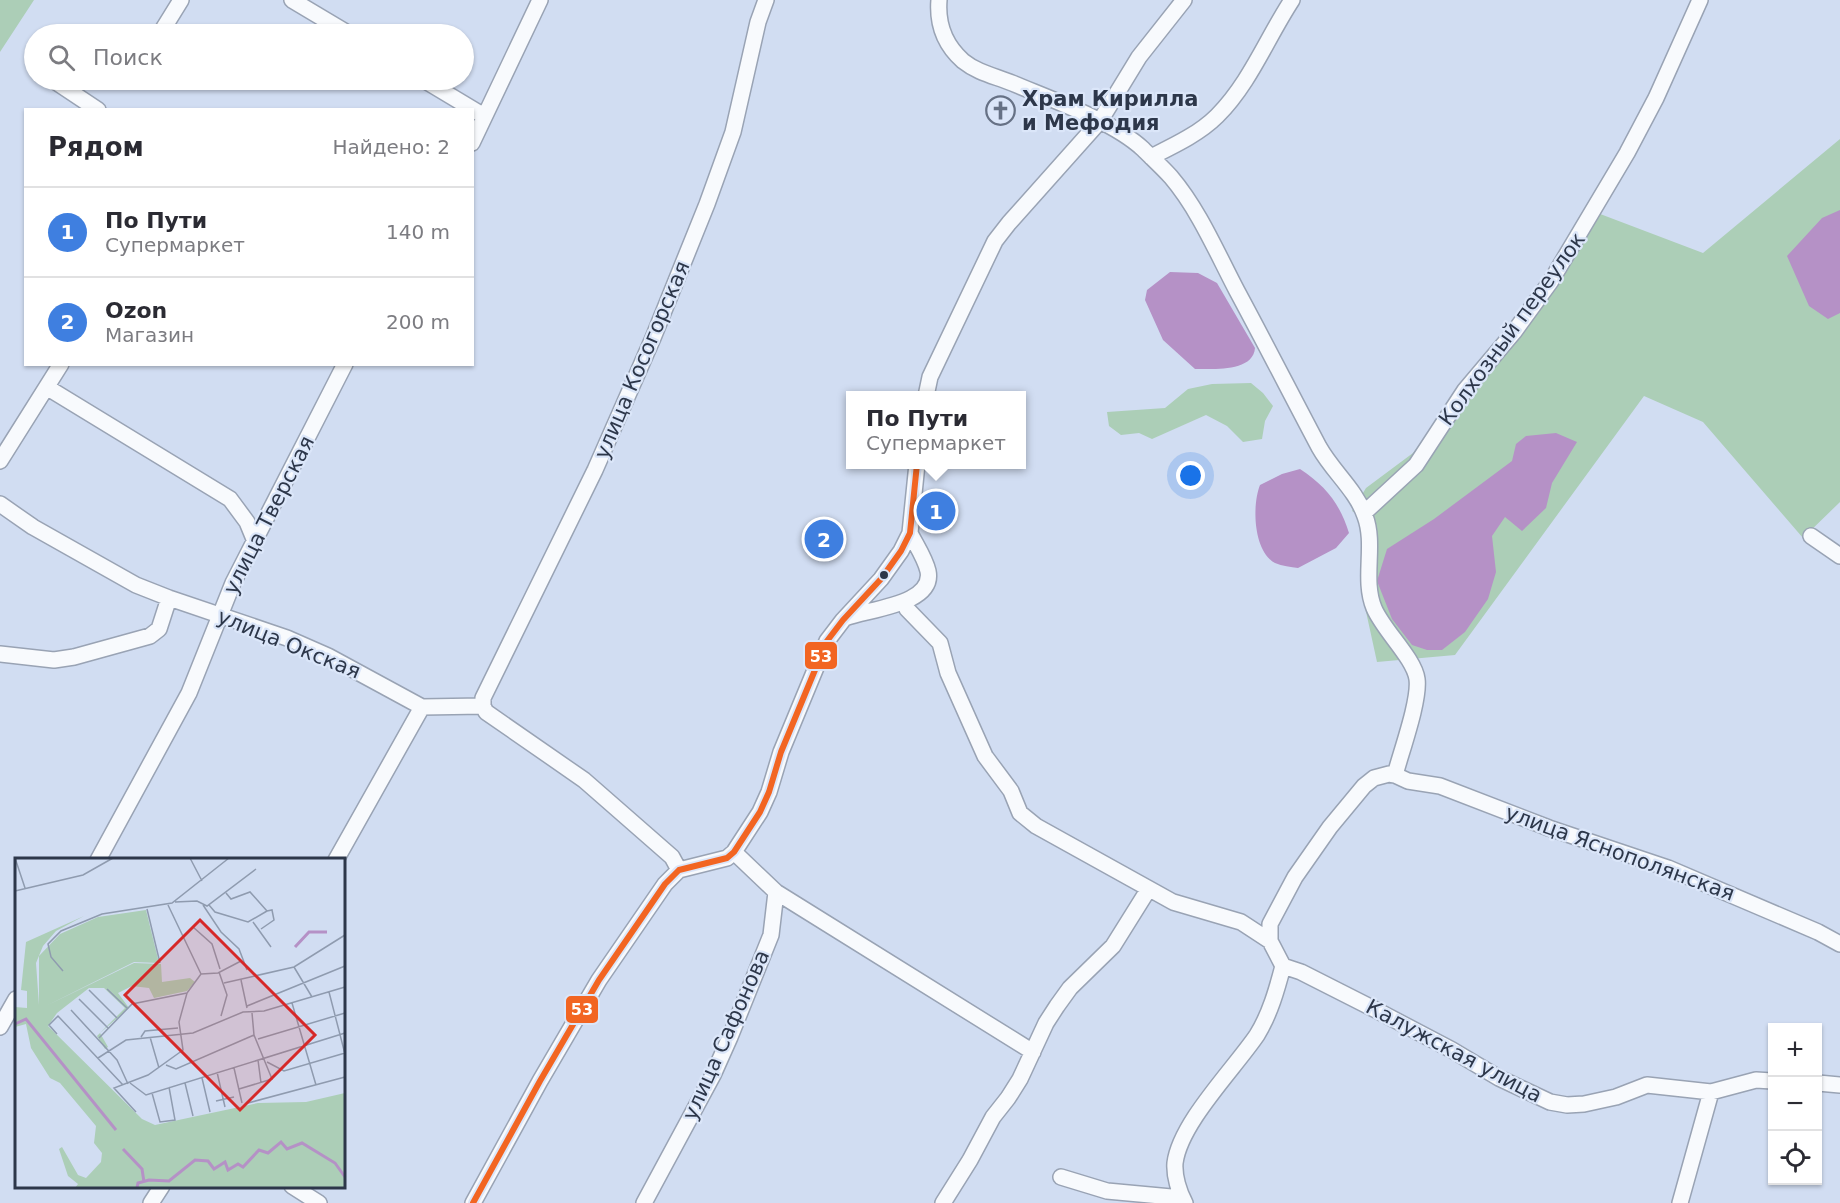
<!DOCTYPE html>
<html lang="ru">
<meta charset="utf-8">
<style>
body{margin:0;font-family:"DejaVu Sans",sans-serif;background:#f2f2f3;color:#2b2b33}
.controls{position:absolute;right:18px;bottom:18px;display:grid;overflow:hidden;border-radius:0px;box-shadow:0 2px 4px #0004}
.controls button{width:54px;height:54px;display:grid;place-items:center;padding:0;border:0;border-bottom:2px solid #e1e1e2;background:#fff;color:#2b2b33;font:30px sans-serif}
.you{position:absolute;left:1191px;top:476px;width:21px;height:21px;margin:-15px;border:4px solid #fff;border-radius:50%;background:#1a73e8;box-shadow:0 0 0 9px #1a73e833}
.badge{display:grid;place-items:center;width:39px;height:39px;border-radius:50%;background:#667185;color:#fff;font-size:20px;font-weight:700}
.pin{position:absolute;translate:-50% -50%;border:3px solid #fff;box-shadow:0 2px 6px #0006}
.popup{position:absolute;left:846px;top:391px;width:180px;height:78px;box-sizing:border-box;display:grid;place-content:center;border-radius:0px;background:#fff;filter:drop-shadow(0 2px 4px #0005);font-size:20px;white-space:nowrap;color:#7c7c81}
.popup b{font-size:22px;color:#2b2b33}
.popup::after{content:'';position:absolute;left:50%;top:100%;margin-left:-12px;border:12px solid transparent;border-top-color:#fff}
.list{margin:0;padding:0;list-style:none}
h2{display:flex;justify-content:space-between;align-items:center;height:78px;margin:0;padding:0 24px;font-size:26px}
h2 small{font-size:20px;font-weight:400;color:#7c7c81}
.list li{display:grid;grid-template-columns:39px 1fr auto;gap:18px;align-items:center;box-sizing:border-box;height:90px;padding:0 24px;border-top:2px solid #e1e1e2}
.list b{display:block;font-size:22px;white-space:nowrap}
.list p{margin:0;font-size:20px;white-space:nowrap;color:#7c7c81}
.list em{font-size:20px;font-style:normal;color:#7c7c81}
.icon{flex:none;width:33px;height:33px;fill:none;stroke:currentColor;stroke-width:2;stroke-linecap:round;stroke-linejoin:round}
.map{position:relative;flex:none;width:1840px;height:1203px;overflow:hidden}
.search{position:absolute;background:#fff;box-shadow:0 2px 4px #0004;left:24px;top:24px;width:450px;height:66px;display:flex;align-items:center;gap:15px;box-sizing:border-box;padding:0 21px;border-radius:33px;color:#7c7c81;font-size:22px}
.panel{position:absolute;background:#fff;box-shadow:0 2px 4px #0004;left:24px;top:108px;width:450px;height:258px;border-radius:0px}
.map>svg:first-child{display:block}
.green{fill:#acceb7}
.water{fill:#b591c6}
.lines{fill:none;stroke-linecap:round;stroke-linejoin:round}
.street-casing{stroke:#99a3b4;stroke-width:18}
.street{stroke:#f8fafd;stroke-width:15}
.bus-1-casing{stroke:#dbe6f9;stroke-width:10}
.bus-1{stroke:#f26522;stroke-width:6}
.bus-dot{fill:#2d374a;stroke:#dbe6f9;stroke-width:2}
.labels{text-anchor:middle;stroke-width:4.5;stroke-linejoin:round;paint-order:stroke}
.poi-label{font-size:21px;font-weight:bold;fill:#2d374a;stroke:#dbe6f9;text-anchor:start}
.street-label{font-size:21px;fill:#2d374a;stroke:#dbe6f9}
.inset-river{fill:none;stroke:#b591c6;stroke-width:3}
.inset-road{fill:none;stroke:#8f9baf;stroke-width:1.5}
.view{fill:#d62828;fill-opacity:0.15;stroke:#d62828;stroke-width:3}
.inset-edge{fill:none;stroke:#2d374a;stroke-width:3}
.line-badge{stroke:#dbe6f9;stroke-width:2}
.badge-label{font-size:16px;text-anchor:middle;font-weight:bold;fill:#fff}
</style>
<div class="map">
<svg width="1840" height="1203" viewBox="0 0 1840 1203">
<rect width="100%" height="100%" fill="#d1ddf2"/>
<path class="green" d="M0 0H34L0 52Z
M1840 139V502L1803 538 1703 422 1644 396 1455 655 1377 662 1365 607 1374 570 1376 525 1352 511 1366 488 1413 453 1544 280 1587 209 1703 253Z
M1251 383 1263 393 1273 406 1265 421 1262 439 1243 442 1227 426 1206 415 1152 439 1139 433 1121 435 1109 426 1107 412 1165 408 1188 389 1212 384Z"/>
<path class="water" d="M1840 210V313L1828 319 1809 306 1787 256 1822 218Z
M1170 272 1198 273 1217 283 1255 348C1253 372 1214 369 1195 369L1163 340 1145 300 1147 290Z
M1556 433 1577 442 1552 483 1546 508 1522 531 1505 517 1492 536 1496 572 1488 599 1465 632 1442 650H1427L1412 645 1392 619 1377 581 1387 549 1434 519 1512 461 1516 444 1526 436Z
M1300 469C1326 486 1340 504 1349 533L1336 548 1298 568C1291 567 1282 566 1275 563 1253 551 1252 505 1260 485L1282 474Z"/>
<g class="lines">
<defs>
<path id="street" d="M292 0 349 34
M939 0C937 24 945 45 963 61 978 73 995 76 1012 83 1050 99 1113 121 1143 149 1152 158 1162 167 1171 177 1199 210 1217 253 1237 291 1265 343 1292 396 1319 447 1333 472 1356 490 1365 516 1376 545 1362 579 1374 608 1383 630 1414 658 1417 679 1420 700 1401 752 1395 775
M160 34 181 0
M53 80 98 110
M424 80 484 116
M472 143 540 0
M1151 157C1173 146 1199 134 1217 116 1250 83 1267 38 1292 0
M48 388 230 499 247 522 254 539
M926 396 930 377 995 241 1009 223 1100 121 1139 57 1184 0
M0 461 61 364
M0 504 33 527 136 585 169 598 287 638 328 656 422 707 483 706
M1364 513 1416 465 1465 390 1514 332 1551 281 1627 153 1656 98 1700 0
M1811 536 1840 556
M904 602 907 609 940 643 948 673 985 756 1011 791 1020 813 1036 826 1173 902 1241 922 1270 941
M845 618C867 609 935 605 928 571 925 558 916 545 910 533
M0 654 54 660 74 657 150 636 159 629 169 598
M483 706V698L595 470 653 338 707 204 733 132 758 22 766 0
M483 706 486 712 584 780 672 857 679 870
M734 852 776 892 1033 1052
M98 860 189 693 233 583 345 364
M336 860 422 707
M1283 966 1301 972 1376 1010 1452 1050 1499 1078 1550 1102 1567 1105 1584 1104 1616 1097 1647 1085 1711 1092 1756 1080 1772 1081
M0 1027 16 999
M1818 1083 1840 1085
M1061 1177 1107 1191 1182 1198
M292 1186 319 1203
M151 1203 162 1186
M473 1203 540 1081 599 980 665 884 679 870 727 858 734 852 760 812 769 792 781 752 827 641 843 620 881 579 901 551 910 533 917 464
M644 1203 713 1075 730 1037 771 935 776 892
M943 1203 970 1160 993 1117 1008 1098 1020 1079 1046 1023 1057 1006 1070 988 1113 946 1148 890
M1185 1203C1179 1192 1174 1176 1175 1163 1180 1123 1234 1069 1257 1035 1270 1014 1277 989 1283 966L1270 941V924L1295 877 1330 827 1364 786 1374 778 1389 774 1395 775 1408 781 1440 786 1549 828 1668 868 1818 932 1840 944
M1680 1203 1711 1092"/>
</defs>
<use href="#street" class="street-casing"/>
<use href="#street" class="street"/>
<defs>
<path id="bus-1" d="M473 1203 540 1081 599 980 665 884 679 870 727 858 734 852 760 812 769 792 781 752 827 641 843 620 881 579 901 551 910 533 917 464"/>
</defs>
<use href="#bus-1" class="bus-1-casing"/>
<use href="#bus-1" class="bus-1"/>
</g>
<defs>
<symbol id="church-ring" viewBox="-11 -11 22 22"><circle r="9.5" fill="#dbe6f9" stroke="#667185" stroke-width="1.5"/><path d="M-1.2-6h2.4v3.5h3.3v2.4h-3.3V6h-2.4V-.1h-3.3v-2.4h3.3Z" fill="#667185"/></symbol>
</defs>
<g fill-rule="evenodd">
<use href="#church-ring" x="984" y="94" width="33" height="33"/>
</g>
<circle class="bus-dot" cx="884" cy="575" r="5"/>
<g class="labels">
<g class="poi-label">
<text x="1022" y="106">Храм Кирилла<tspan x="1022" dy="24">и Мефодия</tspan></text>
</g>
<g class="street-label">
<text transform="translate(1512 329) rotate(-54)" y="7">Колхозный переулок</text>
<text transform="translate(642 360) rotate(-67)" y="7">улица Косогорская</text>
<text transform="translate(269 515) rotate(-63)" y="7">улица Тверская</text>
<text transform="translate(289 644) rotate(22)" y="7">улица Окская</text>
<text transform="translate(1620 853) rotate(20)" y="7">улица Яснополянская</text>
<text transform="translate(726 1035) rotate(-66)" y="7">улица Сафонова</text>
<text transform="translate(1454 1051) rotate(28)" y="7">Калужская улица</text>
</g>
</g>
<g transform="translate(15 858)">
<rect width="330" height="330" fill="#d1ddf2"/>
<path d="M131 52 144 105 119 104 33 147 119 105 146 106 147 124 175 120 180 124 172 133 139 140 134 130 117 128 103 135 114 150 85 175 93 189 90 191 82 178 110 150 89 130H74L42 155 33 168 127 261 140 267 243 245 291 244 330 235V330H60L63 326 53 318 44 291 47 289 63 317 71 320 86 304 87 295 79 285 81 268 45 225 35 220 16 190 11 166 0 169V149L12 150V133L6 132 11 84 69 58 41 73 28 88 21 105 24 147V98L45 76 83 59Z" fill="#acceb7"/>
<path class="inset-river" d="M280 89 294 74H312M0 166 11 161 101 272M108 291 127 311 129 324M122 330 123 325 134 322 154 323 180 302 193 303 199 311 210 304 213 312 223 306 228 309 244 292 253 295 266 284 272 291 287 285 320 305 330 319"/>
<path class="inset-road" d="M0 0 10 30M175 0 187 23M0 33 68 17 98 0M211 35 216 41 235 34 252 53M160 44 182 43 192 48 241 11M153 47 186 116M188 47 206 74 224 91 232 112M194 47 200 54 233 64 252 53M132 51 145 105M238 64 256 89M178 69 197 86 205 111M246 71 259 62 257 52 252 53M279 109 297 139M48 113 36 99 33 86 46 73 87 56 157 45 214 0M204 114 212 137 206 158M186 116 203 115 226 103M226 122 232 150M209 125 279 109 330 77M92 131 112 150M74 132 102 160M314 134 330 196M64 141 93 170M277 145 301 227M232 148 330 108M56 152 102 202 113 226M42 176 34 167 43 158 108 227M126 179 130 173 163 170M135 179 144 210M84 180 117 146 172 135M243 181 330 155M83 200 111 182 178 175 228 154 249 153 330 129M243 202 246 225M252 204 269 213 330 195M151 207 161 211 239 177M219 210 227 245M202 214 210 249M187 220 195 254M115 225 131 237 330 175M170 225 178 258M224 231 257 221 239 177 237 155M137 235 145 264 160 262 154 229M201 243 219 239M233 245 330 219M121 254 99 230 133 217 168 192 164 164 172 135 186 116"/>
<path class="view" d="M185 62 300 177 225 252 110 137Z"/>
<rect width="330" height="330" class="inset-edge"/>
</g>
<g class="line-badge">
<rect x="804" y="641" width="34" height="29" rx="6" fill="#f26522"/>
<rect x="565" y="995" width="34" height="29" rx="6" fill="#f26522"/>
</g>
<g class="badge-label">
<text x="821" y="662">53</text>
<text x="582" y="1015">53</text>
</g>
</svg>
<div class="controls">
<button>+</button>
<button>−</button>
<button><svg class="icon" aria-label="locate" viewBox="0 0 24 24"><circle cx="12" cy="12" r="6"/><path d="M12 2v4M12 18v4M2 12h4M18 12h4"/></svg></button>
</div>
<div class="you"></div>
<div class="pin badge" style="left:936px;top:511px;background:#3f7fe0">1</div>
<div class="popup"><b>По Пути</b>Супермаркет</div>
<div class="pin badge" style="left:824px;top:539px;background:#3f7fe0">2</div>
<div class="search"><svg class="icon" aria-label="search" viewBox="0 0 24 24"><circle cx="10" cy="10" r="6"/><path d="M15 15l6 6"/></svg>Поиск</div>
<section class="panel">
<h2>Рядом<small>Найдено: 2</small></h2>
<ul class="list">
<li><span class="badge" style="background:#3f7fe0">1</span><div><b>По Пути</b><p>Супермаркет</p></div><em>140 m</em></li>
<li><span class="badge" style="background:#3f7fe0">2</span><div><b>Ozon</b><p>Магазин</p></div><em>200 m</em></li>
</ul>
</section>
</div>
